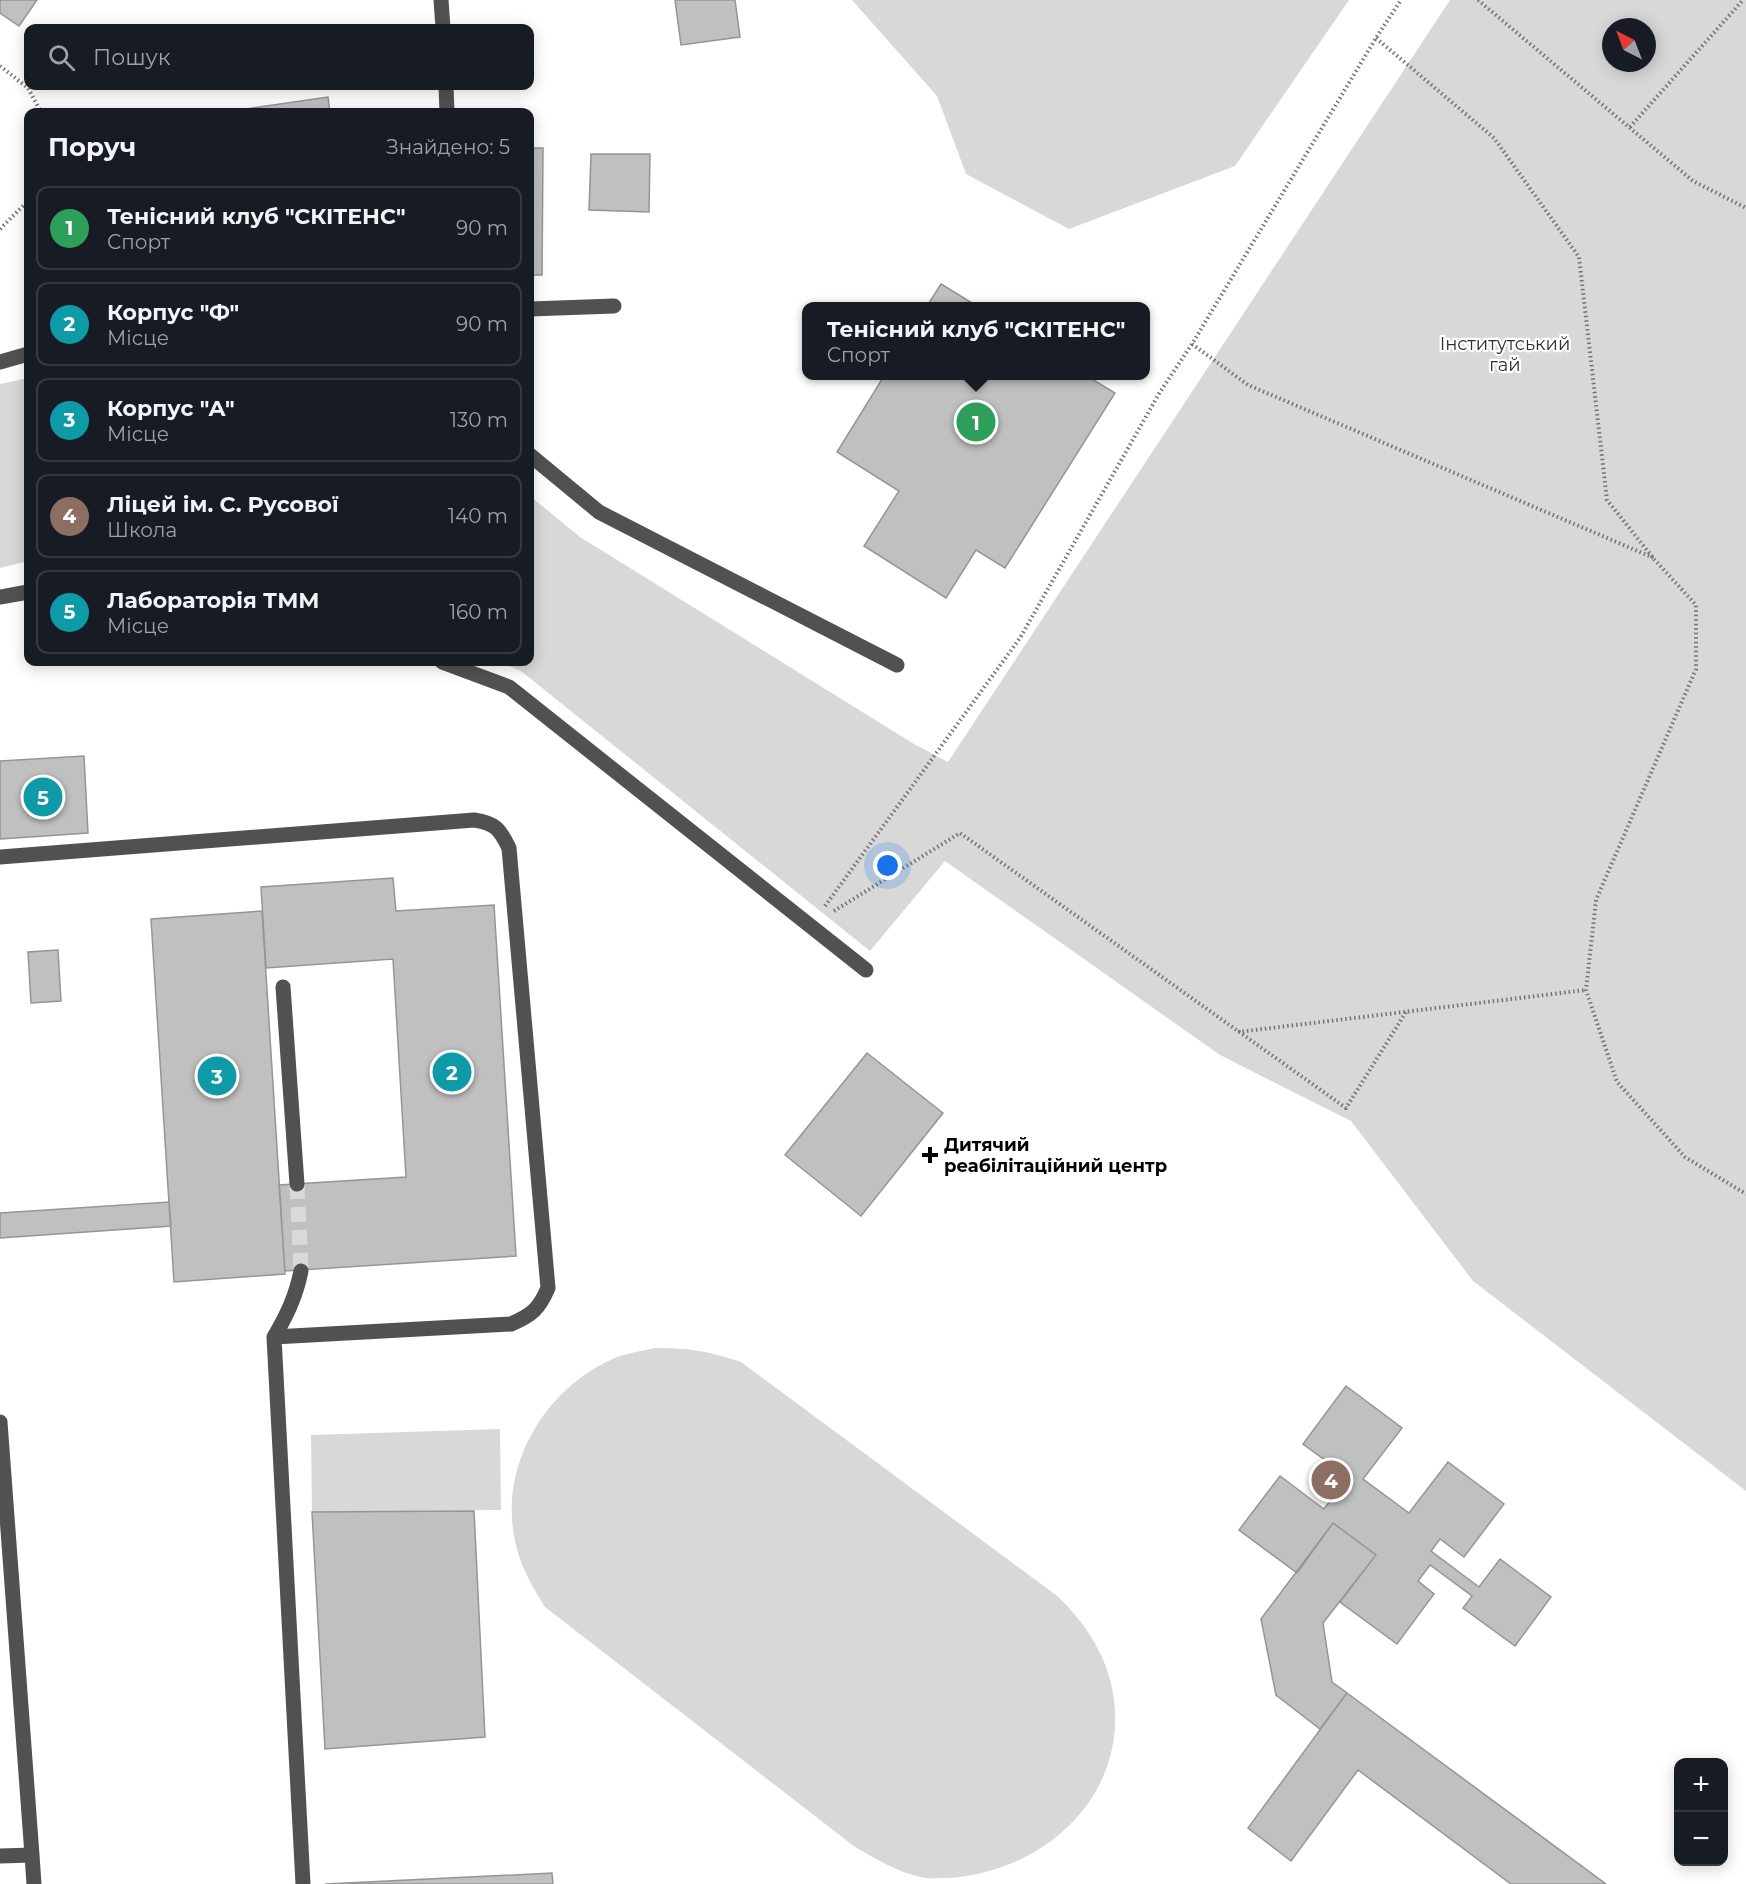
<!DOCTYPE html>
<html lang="uk">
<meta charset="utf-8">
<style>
body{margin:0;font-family:Montserrat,sans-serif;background:#20242c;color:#f1f3f6}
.controls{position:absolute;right:18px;bottom:18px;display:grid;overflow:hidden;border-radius:12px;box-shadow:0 3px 15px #0003}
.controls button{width:54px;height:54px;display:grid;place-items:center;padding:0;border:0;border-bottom:2px solid #363941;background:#171b24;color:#f1f3f6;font:30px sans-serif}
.compass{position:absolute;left:1602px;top:18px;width:54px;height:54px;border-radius:50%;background:#171b24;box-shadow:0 3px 15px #0003;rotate:318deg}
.you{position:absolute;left:888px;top:866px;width:21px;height:21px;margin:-15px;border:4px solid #fff;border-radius:50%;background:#1a73e8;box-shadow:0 0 0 9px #1a73e833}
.badge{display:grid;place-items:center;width:39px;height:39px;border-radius:50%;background:#858687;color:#fff;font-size:20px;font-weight:700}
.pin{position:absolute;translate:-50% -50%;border:3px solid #fff;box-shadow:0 2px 6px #0006}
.popup{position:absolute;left:802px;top:302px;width:348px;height:78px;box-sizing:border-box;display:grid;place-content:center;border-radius:12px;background:#171b24;filter:drop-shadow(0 2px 4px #0005);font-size:20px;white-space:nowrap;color:#9ea1a6}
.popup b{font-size:22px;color:#f1f3f6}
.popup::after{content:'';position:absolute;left:50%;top:100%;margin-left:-12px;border:12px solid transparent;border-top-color:#171b24}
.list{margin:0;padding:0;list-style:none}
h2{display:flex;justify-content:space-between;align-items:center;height:78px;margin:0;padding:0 24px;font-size:26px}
h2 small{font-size:20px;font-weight:400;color:#9ea1a6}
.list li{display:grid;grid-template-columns:39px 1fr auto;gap:18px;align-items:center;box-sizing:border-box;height:84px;margin:0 12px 12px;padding:0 12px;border:2px solid #363941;border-radius:12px}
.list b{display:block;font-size:22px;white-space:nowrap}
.list p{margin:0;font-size:20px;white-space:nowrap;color:#9ea1a6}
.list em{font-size:20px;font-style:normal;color:#9ea1a6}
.icon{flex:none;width:33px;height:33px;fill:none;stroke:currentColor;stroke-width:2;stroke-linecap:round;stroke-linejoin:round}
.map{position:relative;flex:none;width:1746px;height:1884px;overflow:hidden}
.search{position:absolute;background:#171b24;box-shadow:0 3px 15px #0003;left:24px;top:24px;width:510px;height:66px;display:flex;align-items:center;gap:15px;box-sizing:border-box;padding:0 21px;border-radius:12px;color:#9ea1a6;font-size:22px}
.panel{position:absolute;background:#171b24;box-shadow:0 3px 15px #0003;left:24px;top:108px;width:510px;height:558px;border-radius:12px}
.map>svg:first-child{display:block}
.green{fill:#d8d8d8;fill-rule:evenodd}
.building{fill:#c0c0c0;stroke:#959595;stroke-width:1.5}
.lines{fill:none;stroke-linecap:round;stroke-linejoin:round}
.minor-tunnel{stroke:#d9d9d9;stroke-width:15;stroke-dasharray:15 8;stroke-linecap:butt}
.path{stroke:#737373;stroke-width:4;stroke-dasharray:1.5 3;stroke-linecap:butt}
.minor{stroke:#515151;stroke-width:15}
.poi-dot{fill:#000;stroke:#fff;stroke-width:2}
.labels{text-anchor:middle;stroke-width:4.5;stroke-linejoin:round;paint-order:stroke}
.park-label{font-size:18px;fill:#2f2f2f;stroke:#fff}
.poi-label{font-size:18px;font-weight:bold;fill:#000;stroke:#fff;text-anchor:start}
</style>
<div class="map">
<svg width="1746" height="1884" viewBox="0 0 1746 1884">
<rect width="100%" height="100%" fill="#fff"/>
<path class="green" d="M852 0H1349L1235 166 1069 229 966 174 937 96Z
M1450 0H1746V1491L1473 1281 1351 1121 1220 1055 945 861 870 951 521 671 500 662H530V496L580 537 914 744 948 762ZM1611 27H1647V63H1611Z
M28 378V561L0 568V384Z
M655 1348C690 1348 709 1351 741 1362L1056 1595C1086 1623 1109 1658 1114 1700 1127 1805 1030 1884 925 1878 899 1873 878 1860 855 1847L545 1607C532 1586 520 1566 515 1541 499 1465 545 1388 615 1358 627 1353 642 1351 655 1348Z
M500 1429 501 1510 312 1512 311 1435Z"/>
<path class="building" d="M0 0H37L19 26 0 13Z
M675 0H735L740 37 681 45Z
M328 97 330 112H232V111Z
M530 148H543L542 275H530Z
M591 154H650L649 212 589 210Z
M941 284 977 306H927Z
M884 376H1087L1115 393 1005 568 976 550 946 598 864 546 899 491 837 452Z
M84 756 88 833 0 839V761Z
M393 878 396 911 494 905 516 1256 285 1271 279 1185 406 1177 393 959 266 968 261 887Z
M262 911 285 1274 174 1282 151 919Z
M58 950 61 1001 31 1003 28 952Z
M867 1053 943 1113 861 1216 785 1155Z
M169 1202 171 1226 0 1238V1213Z
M1346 1386 1402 1428 1363 1479 1409 1513 1448 1462 1504 1504 1464 1557 1440 1539 1431 1551 1479 1587 1500 1559 1551 1597 1515 1646 1463 1608 1472 1596 1430 1565 1418 1581 1434 1594 1397 1644 1340 1602 1376 1555 1333 1523 1297 1573 1239 1530 1280 1476 1324 1509 1348 1477 1303 1444Z
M474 1511 485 1737 325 1749 312 1512Z
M1333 1523 1376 1555 1323 1623 1332 1682 1347 1693 1320 1729 1276 1695 1261 1619Z
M1347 1693 1606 1884H1511L1358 1770 1291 1861 1248 1828Z
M552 1873 553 1884H325Z"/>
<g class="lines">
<path class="minor-tunnel" d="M297 1184 301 1271"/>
<path class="path" d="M1478 0 1693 181 1746 208
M1376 38 1494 138 1579 257 1607 500 1654 559 1696 605V669L1596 900 1586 990 1617 1082 1685 1157 1746 1194
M0 66 28 88 41 112
M1630 127 1743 0
M0 229 28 201
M1192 344 1248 385 1654 558
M825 906 1020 638 1160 392 1192 344 1376 38 1401 0
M834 911 960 833 1346 1108 1406 1012
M1238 1032 1586 990"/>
<path class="minor" d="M441 0 443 28
M446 86 447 112
M530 309 614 306
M0 362 28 354
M530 455 599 512 897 665
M0 597 28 592
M442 662 509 687 866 970
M0 857 474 820C495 823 500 829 509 848L548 1288C539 1309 532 1315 511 1324L274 1337
M283 987 297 1184
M301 1271C296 1296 287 1315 274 1337L303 1884
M0 1422 32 1855
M0 1856 32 1855 34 1884"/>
</g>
<path class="poi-dot" d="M927 1146h6v6h6v6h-6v6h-6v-6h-6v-6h6z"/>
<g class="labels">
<g class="park-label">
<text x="1505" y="350">Інститутський<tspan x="1505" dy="21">гай</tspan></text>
</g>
<g class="poi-label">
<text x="944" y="1151">Дитячий<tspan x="944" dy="21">реабілітаційний центр</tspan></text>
</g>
</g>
</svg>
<div class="controls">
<button>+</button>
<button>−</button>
</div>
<svg class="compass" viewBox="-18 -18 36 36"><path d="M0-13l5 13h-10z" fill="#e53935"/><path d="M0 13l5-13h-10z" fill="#9ea1a6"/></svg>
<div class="you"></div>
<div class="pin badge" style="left:976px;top:422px;background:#2e9e5b">1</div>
<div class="popup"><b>Тенісний клуб &quot;СКІТЕНС&quot;</b>Спорт</div>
<div class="pin badge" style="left:452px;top:1072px;background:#0f9aa8">2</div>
<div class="pin badge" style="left:217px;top:1076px;background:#0f9aa8">3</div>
<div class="pin badge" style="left:1331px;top:1480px;background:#8d6e63">4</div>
<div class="pin badge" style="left:43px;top:797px;background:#0f9aa8">5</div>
<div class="search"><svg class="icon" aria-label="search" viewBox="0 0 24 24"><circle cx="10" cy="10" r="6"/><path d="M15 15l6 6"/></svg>Пошук</div>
<section class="panel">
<h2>Поруч<small>Знайдено: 5</small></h2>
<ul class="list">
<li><span class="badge" style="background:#2e9e5b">1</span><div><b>Тенісний клуб &quot;СКІТЕНС&quot;</b><p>Спорт</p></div><em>90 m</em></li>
<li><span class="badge" style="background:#0f9aa8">2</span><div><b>Корпус &quot;Ф&quot;</b><p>Місце</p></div><em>90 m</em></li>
<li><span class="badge" style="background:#0f9aa8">3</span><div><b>Корпус &quot;А&quot;</b><p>Місце</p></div><em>130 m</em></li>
<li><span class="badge" style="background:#8d6e63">4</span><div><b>Ліцей ім. С. Русової</b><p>Школа</p></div><em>140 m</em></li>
<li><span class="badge" style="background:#0f9aa8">5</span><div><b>Лабораторія ТММ</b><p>Місце</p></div><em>160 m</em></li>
</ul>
</section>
</div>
